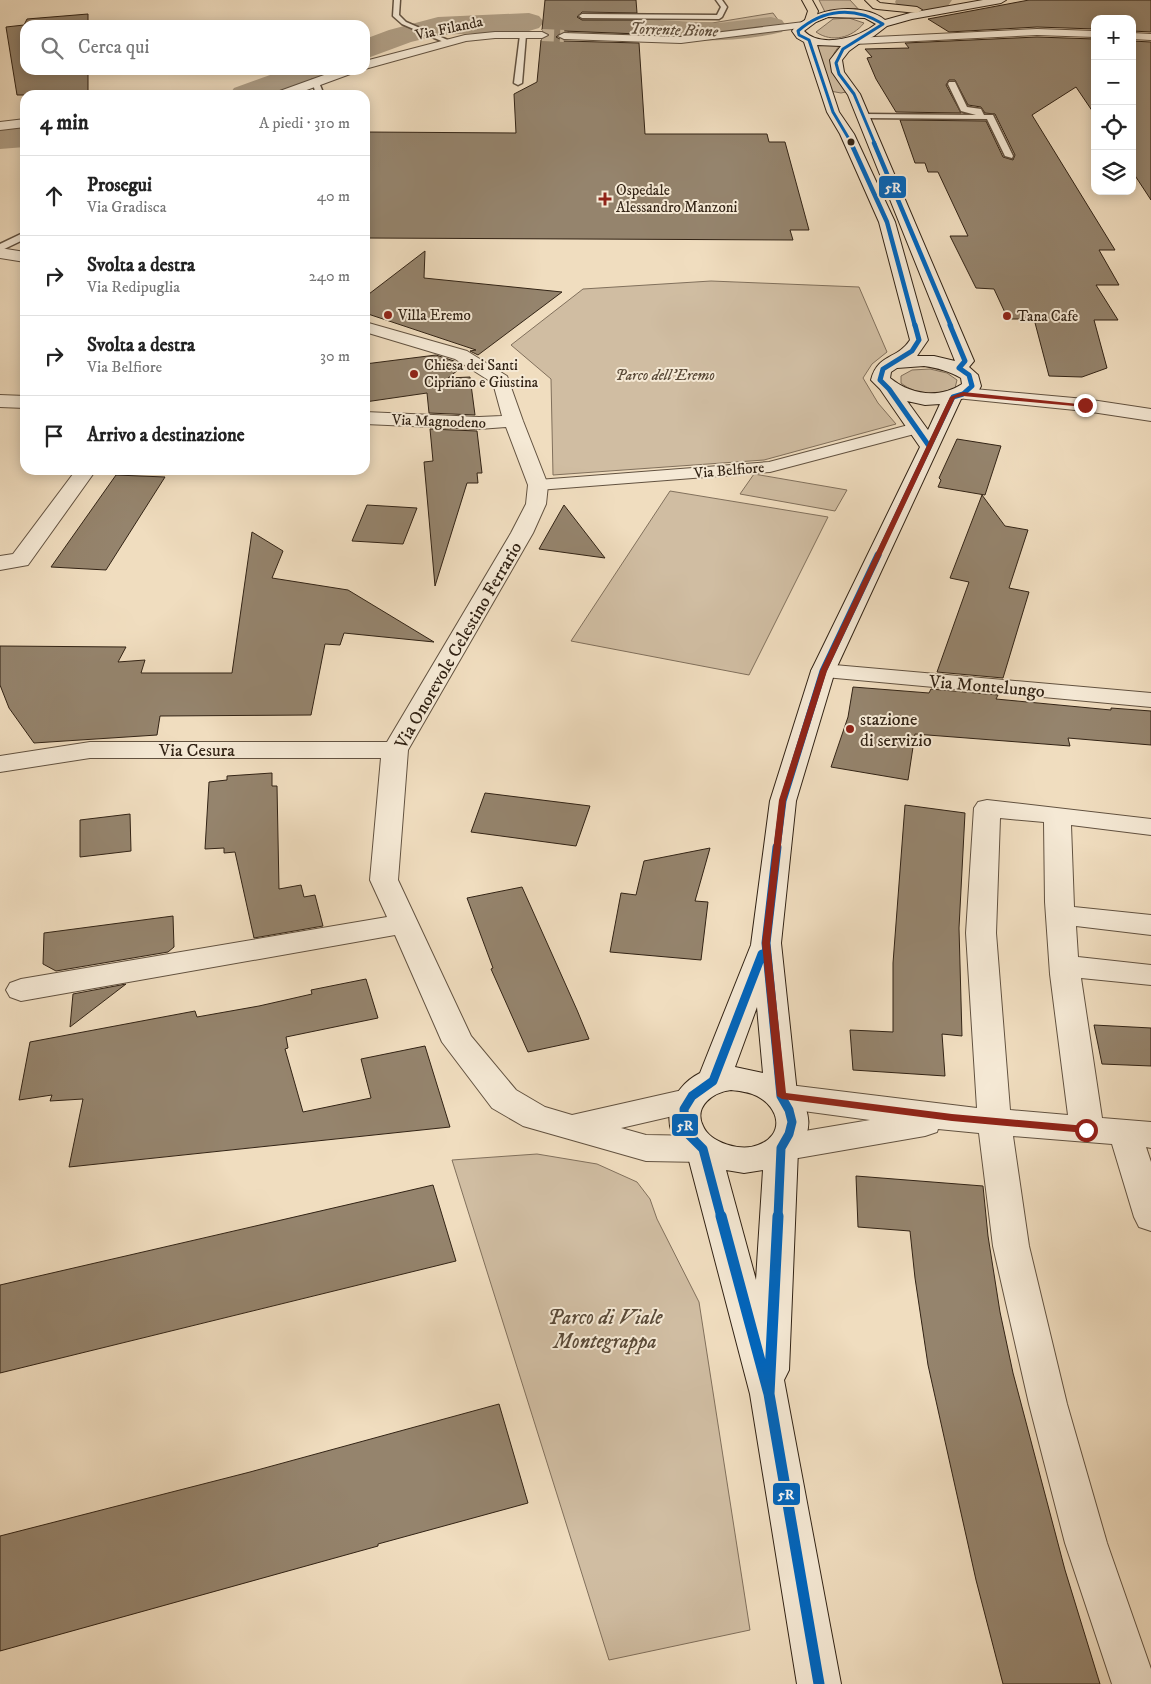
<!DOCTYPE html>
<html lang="it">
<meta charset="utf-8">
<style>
body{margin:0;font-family:"IM FELL DW Pica",serif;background:#f6f6f6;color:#222}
.controls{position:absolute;right:15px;top:15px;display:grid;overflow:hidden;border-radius:10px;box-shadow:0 2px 12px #0003}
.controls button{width:45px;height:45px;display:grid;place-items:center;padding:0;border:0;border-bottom:1px solid #e0e0e0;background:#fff;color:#222;font:25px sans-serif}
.stop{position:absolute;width:15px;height:15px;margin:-11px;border:4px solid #8f2418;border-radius:50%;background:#fff}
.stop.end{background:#8f2418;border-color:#fff;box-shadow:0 1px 5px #0008}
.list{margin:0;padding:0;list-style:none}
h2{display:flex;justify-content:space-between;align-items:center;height:65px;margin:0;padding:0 20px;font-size:21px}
h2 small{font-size:16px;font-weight:400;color:#767676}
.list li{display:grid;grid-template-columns:32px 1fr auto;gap:15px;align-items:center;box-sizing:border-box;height:80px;padding:0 20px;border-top:1px solid #e0e0e0}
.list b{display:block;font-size:19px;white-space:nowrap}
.list p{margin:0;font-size:16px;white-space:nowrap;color:#767676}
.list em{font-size:16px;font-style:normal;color:#767676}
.icon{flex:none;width:28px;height:28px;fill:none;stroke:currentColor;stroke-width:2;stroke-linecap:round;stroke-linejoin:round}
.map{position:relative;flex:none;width:1151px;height:1684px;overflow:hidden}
.search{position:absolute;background:#fff;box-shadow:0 2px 12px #0003;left:20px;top:20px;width:350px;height:55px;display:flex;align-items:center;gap:12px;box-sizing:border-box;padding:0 18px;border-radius:15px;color:#767676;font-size:19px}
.panel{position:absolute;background:#fff;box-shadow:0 2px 12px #0003;left:20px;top:90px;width:350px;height:385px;border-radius:15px}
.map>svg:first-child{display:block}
.green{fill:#d0bda2;stroke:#81705c}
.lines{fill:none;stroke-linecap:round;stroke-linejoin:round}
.river{fill:#af9e85;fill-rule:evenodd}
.building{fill:#95846d;stroke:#322315}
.minor-tunnel{stroke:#cab89d;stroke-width:12;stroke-dasharray:12 6;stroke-linecap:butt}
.service-casing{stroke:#625240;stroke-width:3}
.pedestrian-casing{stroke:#625240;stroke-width:2}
.minor-casing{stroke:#625240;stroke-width:2}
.secondary-casing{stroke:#322315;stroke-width:2}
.trunk-casing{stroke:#322315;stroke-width:2}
.service{fill:#f5e9d5;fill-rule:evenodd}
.pedestrian{fill:#f5e9d5;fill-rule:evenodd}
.minor{fill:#f5e9d5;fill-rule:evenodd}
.secondary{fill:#f5e9d5;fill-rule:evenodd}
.trunk{fill:#f0ddbf;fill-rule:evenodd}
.bus-1-far5-casing{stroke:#f5e9d5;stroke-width:5}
.bus-1-far4-casing{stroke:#f5e9d5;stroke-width:6}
.bus-1-far3-casing{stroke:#f5e9d5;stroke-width:8}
.bus-1-far2-casing{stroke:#f5e9d5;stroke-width:10}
.bus-1-far1-casing{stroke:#f5e9d5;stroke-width:12}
.bus-1-casing{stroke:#f5e9d5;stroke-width:14}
.bus-1-far5{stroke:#0065bd;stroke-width:3}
.bus-1-far4{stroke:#0065bd;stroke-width:4.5}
.bus-1-far3{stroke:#0065bd;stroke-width:5}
.bus-1-far2{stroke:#0065bd;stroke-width:7}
.bus-1-far1{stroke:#0065bd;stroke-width:9}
.bus-1{stroke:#0065bd;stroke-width:11}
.route{fill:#8f2418}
.bus-dot{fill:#322315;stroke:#f5e9d5;stroke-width:2}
.poi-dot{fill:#8f2418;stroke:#f5e9d5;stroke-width:2}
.labels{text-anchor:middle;stroke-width:4;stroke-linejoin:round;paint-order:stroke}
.far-street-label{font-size:15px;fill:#322315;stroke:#f5e9d5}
.far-poi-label{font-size:15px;fill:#322315;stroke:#f5e9d5;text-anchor:start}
.far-park-label{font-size:15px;font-style:italic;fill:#5a4a38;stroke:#f5e9d5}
.far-water-label{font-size:16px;font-style:italic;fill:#5e4e3c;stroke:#f5e9d5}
.street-label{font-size:18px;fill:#322315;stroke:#f5e9d5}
.poi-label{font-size:18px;fill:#322315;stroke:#f5e9d5;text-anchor:start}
.near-park-label{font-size:21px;font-style:italic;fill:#5a4a38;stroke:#f5e9d5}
.line-badge{stroke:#f5e9d5;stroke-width:2}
.badge-label{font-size:14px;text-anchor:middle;font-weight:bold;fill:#fff}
</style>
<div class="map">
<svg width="1151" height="1684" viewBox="0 0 1151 1684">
<rect width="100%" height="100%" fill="#f0ddbf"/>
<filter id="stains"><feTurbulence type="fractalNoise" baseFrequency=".004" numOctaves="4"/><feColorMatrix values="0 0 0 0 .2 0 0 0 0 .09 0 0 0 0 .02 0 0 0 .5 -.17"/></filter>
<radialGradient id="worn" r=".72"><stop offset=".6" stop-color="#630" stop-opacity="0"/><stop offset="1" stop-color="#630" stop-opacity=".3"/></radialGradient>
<path class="green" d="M819 0H850L861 12H825Z
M773 13 784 28 670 39 568 34 569 22 712 23Z
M849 18 864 23C852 38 832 43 816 32L833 19Z
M816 43H842C823 63 832 72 846 92L841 93 830 91 818 58Z
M711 281 859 287 887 352 872 364 863 378 878 403 896 424 764 460 553 475 551 379 511 345 583 289Z
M930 369 947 373 957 380 955 388C937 395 917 396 901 383V376L912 370Z
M754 474 847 490 835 511 740 494Z
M670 491 828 517 749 675 571 641Z
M537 1154 597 1164 637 1182 650 1199 657 1219 699 1302 750 1630 609 1660 452 1160Z"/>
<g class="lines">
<path class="river" d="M896 0H952L948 6C932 10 915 12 899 8L895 2Z
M529 13 539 16 544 22 539 28 529 31 439 35 411 42 365 59V39L389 30 438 17Z
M577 16 720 23 771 17 782 20 786 26 782 32C717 48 643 37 577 34L567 31 562 25 567 19Z
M284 70H330L325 77 277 95H229L234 88Z
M25 125V147L0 149V127Z"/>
</g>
<path class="building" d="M545 0H636L637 13 582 12 577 17 582 20H638L639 34 564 31 556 37 564 41 639 43 645 134H767L769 142H785L809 230H790L793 240 365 238V132L516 133 514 94 537 82 541 40 550 36 542 30Z
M1029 0H1151V32L1132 31V19H1095V29L1037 27 949 32 928 19Z
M88 14V25H25V70H88V95H17L6 27 24 25 27 19Z
M1037 37 1095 39V115L1076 87 1032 115 1115 250H1099L1119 285H1096L1118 320H1094L1107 368 1082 377 1049 376 1034 319H1008L994 289 976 288 950 236H968L938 172H928L925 163H915L900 120 986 121 1003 157 1013 160 1015 155 995 114 985 113 981 107 968 105 955 80H949L946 85 961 113 896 112 876 79 867 58 872 57 865 49 909 48 905 43Z
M1132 41 1151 42V200L1132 171Z
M425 251 424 278 562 292 478 355 470 351 476 350 365 313V297Z
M436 355 454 361 463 366 448 378 470 377 475 415 429 413 427 393 365 402V364Z
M430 429 477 431 482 473H477L478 483H467L435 586 424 462 433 461Z
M957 439 1001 446 985 495 938 487 941 480 939 478Z
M116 475 165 477 106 570 51 567Z
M982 495 1005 526 1028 530 1009 588 1029 592 1003 678 937 672 969 582 950 578Z
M367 505 417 508 403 544 352 541Z
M564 505 605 558 539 549Z
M252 532 283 551 272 578 348 590 434 642 344 633 340 645 325 644 311 715 160 716 157 735 34 743 9 708 0 685V646L126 647 118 662 145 660 141 673H232Z
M853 687 929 693 931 689 998 695 996 699 1111 710V708L1151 711V745L1068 738 1070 746 915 734 908 780 831 767 848 717Z
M272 773V786H277L279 889 301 885 304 897 315 895 323 926 254 938 235 852 224 853V848L205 849 209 782 227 780V776Z
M485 793 590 806 576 846 471 832Z
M905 805 965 813 959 928 962 1036 942 1034 945 1076 853 1070 850 1030 893 1032V963Z
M130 814 131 851 80 857V820Z
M710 848 695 901 708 902 701 960 610 952 621 893 636 895 644 861Z
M522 887 577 1010 589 1039 528 1052 491 969 493 968 467 898Z
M173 916 174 947 168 952 56 971 43 964 44 933Z
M366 979 378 1018 286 1037 288 1048 285 1049 303 1112 371 1098 361 1059 425 1046 450 1127 69 1167 83 1099 50 1101 52 1095 19 1100 30 1042 195 1011 197 1017 259 1006 312 994 311 990Z
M126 984 70 1027 73 994Z
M1094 1025 1151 1028V1066L1102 1064Z
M856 1176 983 1186 988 1236 1000 1312 1013 1373 1065 1570 1100 1684H1003L976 1580 928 1365 915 1278 910 1231 858 1227Z
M433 1185 456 1261 0 1373V1285Z
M499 1404 528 1503 378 1544V1546L0 1651V1536L250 1472Z"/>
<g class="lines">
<path class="minor-tunnel" d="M542 35 564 36"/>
<defs>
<path id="service" d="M394 0H400L399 15 406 22 450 41V43H446L402 24 393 16Z
M716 0H722L727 7 722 17 719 19 582 18 579 16 582 14 717 15 721 7Z
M523 33 526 35 522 83 518 85 514 83 520 35Z
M312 80H318L324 95H316Z
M949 82H955L967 107 981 109 984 115H993L1013 156 1012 158 1005 156 987 119 863 118 859 116 863 114 976 115 961 111 948 84Z
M25 232V239L0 251V244Z"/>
<path id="pedestrian" d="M916 423 922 424 924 428 922 432 770 472 538 490 532 489 529 485 532 481 538 480 769 462Z"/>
<path id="minor" d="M804 22 810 25 808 27 681 43 564 39 558 36 564 33 681 37Z
M1037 29 1095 31V37L1037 35 855 44 849 41 855 38Z
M495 32H542L548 35 542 38H495L466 41 365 69V61L465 35Z
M1132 33 1151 34V40L1132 39Z
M338 70H355L353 73 293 95H275L277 92Z
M25 119V127L0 130V122Z
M0 248 25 252V262L0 258Z
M365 322 467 351 507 376 523 421 548 485 546 504 533 533 408 750 398 880 471 1036 516 1090 545 1107 572 1115 687 1089 699 1092 703 1101 699 1110 621 1128 646 1135 703 1136 715 1140 720 1149 715 1158 703 1162 646 1161 523 1126 492 1108 442 1042 395 935 21 1001 10 997 6 990 10 983 21 979 387 917 370 880 381 758H90L0 772V756L90 742H387L511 533 526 504 528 485 506 427 479 429 365 424V412L479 417 502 416 493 383 455 359 365 332Z
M963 388 1085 399 1151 409V421L1085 411 956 398 954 394 956 390Z
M0 395 25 396V408L0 407Z
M76 470H96L28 565 0 570V556L13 554Z
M823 664 1151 693V707L814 676 811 671 814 666Z
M987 800 1151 819V835L1071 825 1074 907 1151 915V935L1076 926 1078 957 1151 965V985L1081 978 1102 1118 1151 1122V1148L1146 1147 1151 1162V1231L1139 1227 1134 1217 1112 1144 1013 1136 1029 1246 1067 1404 1107 1543 1151 1669V1684H1112L1065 1543 1029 1404 993 1246 979 1133 938 1129 937 1132 925 1136 781 1161 769 1157 764 1148 769 1139 781 1135 870 1120 781 1108 769 1105 765 1096 769 1087 781 1084 977 1108 966 933 974 808 978 802ZM1000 818 1044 822 1045 902 1050 974 1068 1115 1010 1110 996 933Z"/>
<path id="secondary" d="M983 0H1006L1001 3 912 19 887 26 874 36 860 43 849 51 842 60 844 72 860 94 974 361 969 367 978 375 981 386 979 390 961 399 835 671 796 801 781 943 797 1093C811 1112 813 1130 798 1150L789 1370 784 1380 841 1684H797L750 1394 687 1153C657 1130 668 1089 700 1073L751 945 770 801 811 671 920 447 880 389 871 380C878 353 897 360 910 340L879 222 840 134 827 112 804 42 797 38 792 31C810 8 862 1 885 20L910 13ZM828 17 865 18 876 24C860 37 821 49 804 31L816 22ZM817 45 841 46 830 60 832 72 848 95 955 361 934 356H917L928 340 895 222 854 134 839 112ZM924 366C938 368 949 371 961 378L962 384C939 399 911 395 890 378L891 372 897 368ZM907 401 925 405 940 404 928 430ZM757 1007 763 1073 735 1067ZM731 1090C740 1091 749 1092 757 1096 780 1108 785 1135 758 1145 741 1152 710 1143 703 1126 693 1106 714 1092 731 1090ZM726 1170 744 1173 763 1170 756 1280Z"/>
<path id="trunk" d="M802 0H812L818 11 815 22 811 23 805 20 808 11Z
M865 0H876L880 3 917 7 922 10 917 13 877 9 873 8Z"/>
</defs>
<use href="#service" class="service-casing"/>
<use href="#pedestrian" class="pedestrian-casing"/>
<use href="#minor" class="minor-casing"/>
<use href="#secondary" class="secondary-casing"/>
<use href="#trunk" class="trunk-casing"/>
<use href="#service" class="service"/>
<use href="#pedestrian" class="pedestrian"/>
<use href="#minor" class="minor"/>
<use href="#secondary" class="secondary"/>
<use href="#trunk" class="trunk"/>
<defs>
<path id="bus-1-far5" d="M852 144 833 112 809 40 799 35 798 31C823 9 854 6 883 24L843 49 836 63 839 74 854 94 875 144"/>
<path id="bus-1-far4" d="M851 143 887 222 915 326
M874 143 951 326"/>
<path id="bus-1-far3" d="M915 325 919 340 912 351 883 369 880 380 889 389 929 446
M877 557 953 397 963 394 972 386 969 375 959 368 965 361 950 325"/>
<path id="bus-1-far2" d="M777 848 783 801 823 671 878 555"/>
<path id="bus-1-far1" d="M777 847 766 943 781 1096 789 1110 792 1122 789 1134 781 1148 778 1217
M721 1217 703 1149 689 1135 685 1126 684 1109 692 1096 713 1081 762 954"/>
<path id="bus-1" d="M721 1216 769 1394 819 1684
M769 1394 778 1216"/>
</defs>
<use href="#bus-1-far5" class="bus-1-far5-casing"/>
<use href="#bus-1-far4" class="bus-1-far4-casing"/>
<use href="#bus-1-far3" class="bus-1-far3-casing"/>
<use href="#bus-1-far2" class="bus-1-far2-casing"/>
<use href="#bus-1-far1" class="bus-1-far1-casing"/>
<use href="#bus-1" class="bus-1-casing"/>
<use href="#bus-1-far5" class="bus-1-far5"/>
<use href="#bus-1-far4" class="bus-1-far4"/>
<use href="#bus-1-far3" class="bus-1-far3"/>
<use href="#bus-1-far2" class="bus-1-far2"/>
<use href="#bus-1-far1" class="bus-1-far1"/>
<use href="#bus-1" class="bus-1"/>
</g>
<path class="route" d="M963 392 1088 405 1085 407 963 396 955 398 827 671 786 800 770 943 786 1093 952 1114 1086 1126 1091 1130 1086 1133 952 1121 782 1099 777 1096 762 943 779 800 820 671 950 397Z"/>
<circle class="bus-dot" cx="851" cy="142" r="4.5"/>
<g class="poi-dot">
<path d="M602.5 191.5h5v5h5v5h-5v5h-5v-5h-5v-5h5z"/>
<circle cx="388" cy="315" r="5"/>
<circle cx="1007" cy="316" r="5"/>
<circle cx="414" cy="374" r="5"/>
<circle cx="850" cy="729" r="5"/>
</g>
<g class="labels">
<g class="far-street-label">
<text transform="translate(449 28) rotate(-12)" y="5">Via Filanda</text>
<text transform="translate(439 421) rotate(2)" y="5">Via Magnodeno</text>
<text transform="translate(729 470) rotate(-5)" y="5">Via Belfiore</text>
</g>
<g class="far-poi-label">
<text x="616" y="195">Ospedale<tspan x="616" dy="17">Alessandro Manzoni</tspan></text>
<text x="398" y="320">Villa Eremo</text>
<text x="1017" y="321">Tana Cafe</text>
<text x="424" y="370">Chiesa dei Santi<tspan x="424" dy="17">Cipriano e Giustina</tspan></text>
</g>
<g class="far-park-label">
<text x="665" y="380">Parco dell'Eremo</text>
</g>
<g class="far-water-label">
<text transform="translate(674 29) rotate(2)" y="6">Torrente Bione</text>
</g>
<g class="street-label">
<text transform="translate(458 645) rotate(-60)" y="6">Via Onorevole Celestino Ferrario</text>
<text transform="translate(987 686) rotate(5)" y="6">Via Montelungo</text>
<text x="197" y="756">Via Cesura</text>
</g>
<g class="poi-label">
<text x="860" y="725">stazione<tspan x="860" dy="21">di servizio</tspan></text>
</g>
<g class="near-park-label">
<text x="605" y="1324">Parco di Viale<tspan x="605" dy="24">Montegrappa</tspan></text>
</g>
</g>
<g class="line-badge">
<rect x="878" y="175" width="29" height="24" rx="5" fill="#0065bd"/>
<rect x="671" y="1113" width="28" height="24" rx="5" fill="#0065bd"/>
<rect x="772" y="1482" width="29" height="24" rx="5" fill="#0065bd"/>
</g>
<g class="badge-label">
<text x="893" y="192">5R</text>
<text x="685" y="1130">5R</text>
<text x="786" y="1499">5R</text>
</g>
<rect width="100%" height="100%" filter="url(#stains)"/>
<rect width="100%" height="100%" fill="url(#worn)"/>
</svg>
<div class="controls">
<button>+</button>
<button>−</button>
<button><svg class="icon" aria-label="locate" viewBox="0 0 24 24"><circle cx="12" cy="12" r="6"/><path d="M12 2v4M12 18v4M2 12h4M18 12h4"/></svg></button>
<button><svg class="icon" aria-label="layers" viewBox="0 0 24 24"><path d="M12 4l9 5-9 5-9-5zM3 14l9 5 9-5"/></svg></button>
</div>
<div class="stop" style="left:1086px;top:1130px"></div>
<div class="stop end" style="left:1085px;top:405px"></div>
<div class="search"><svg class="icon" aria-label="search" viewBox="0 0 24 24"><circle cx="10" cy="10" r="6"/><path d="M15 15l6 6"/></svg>Cerca qui</div>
<section class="panel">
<h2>4 min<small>A piedi · 310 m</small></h2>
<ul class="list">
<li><svg class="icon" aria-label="ahead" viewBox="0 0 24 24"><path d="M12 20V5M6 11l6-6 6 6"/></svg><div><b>Prosegui</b><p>Via Gradisca</p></div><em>40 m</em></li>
<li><svg class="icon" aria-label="right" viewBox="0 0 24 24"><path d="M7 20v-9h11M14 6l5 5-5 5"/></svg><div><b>Svolta a destra</b><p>Via Redipuglia</p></div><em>240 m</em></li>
<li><svg class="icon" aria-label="right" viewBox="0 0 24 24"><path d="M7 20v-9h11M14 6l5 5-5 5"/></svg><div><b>Svolta a destra</b><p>Via Belfiore</p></div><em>30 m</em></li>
<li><svg class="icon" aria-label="arrive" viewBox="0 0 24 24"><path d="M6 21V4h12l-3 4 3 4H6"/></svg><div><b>Arrivo a destinazione</b></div></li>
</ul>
</section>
</div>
